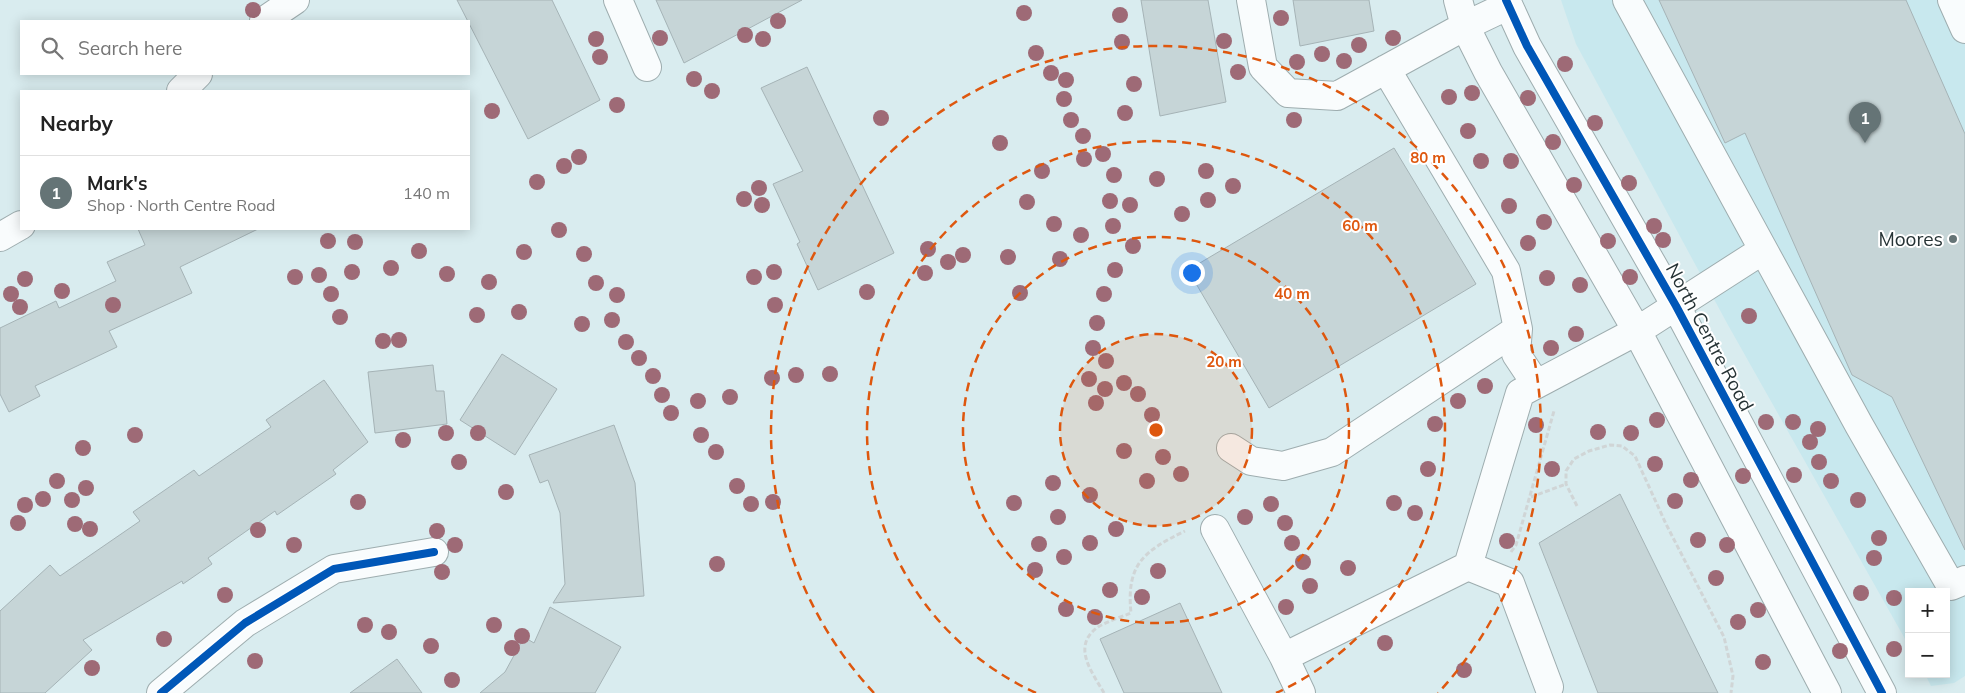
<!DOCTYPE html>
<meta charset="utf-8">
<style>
body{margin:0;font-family:Mulish,sans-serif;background:#f2f2f2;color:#222}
.controls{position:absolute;right:15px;bottom:15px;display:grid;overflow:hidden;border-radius:0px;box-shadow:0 2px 12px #0003}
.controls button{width:45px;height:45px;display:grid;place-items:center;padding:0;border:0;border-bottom:1px solid #e0e0e0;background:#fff;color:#222;font:25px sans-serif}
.you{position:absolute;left:1191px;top:272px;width:18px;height:18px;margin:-12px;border:4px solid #fff;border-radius:50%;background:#1a73e8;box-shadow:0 0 0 8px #1a73e833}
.badge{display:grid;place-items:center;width:32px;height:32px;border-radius:50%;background:#657476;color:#fff;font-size:16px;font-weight:700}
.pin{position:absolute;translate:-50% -41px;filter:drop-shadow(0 1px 2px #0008)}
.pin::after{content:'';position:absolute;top:26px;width:18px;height:15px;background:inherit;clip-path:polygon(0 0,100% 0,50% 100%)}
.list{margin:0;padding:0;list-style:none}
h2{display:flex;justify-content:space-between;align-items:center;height:65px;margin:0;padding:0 20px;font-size:21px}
h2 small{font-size:16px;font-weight:400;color:#767676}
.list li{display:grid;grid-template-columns:32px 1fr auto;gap:15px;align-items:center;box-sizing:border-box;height:75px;padding:0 20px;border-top:1px solid #e0e0e0}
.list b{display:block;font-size:19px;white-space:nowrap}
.list p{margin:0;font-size:16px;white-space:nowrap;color:#767676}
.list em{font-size:16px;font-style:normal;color:#767676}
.icon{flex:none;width:28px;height:28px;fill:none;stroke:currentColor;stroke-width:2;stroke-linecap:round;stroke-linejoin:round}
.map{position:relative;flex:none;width:1965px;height:693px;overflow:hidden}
.search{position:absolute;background:#fff;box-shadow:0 2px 12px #0003;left:20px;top:20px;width:450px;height:55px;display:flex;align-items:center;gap:12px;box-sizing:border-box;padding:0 18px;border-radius:0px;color:#767676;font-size:19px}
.panel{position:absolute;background:#fff;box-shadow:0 2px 12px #0003;left:20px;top:90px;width:450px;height:140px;border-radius:0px}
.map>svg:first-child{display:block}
.built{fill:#c8e8ee}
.building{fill:#c6d5d7;stroke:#a5b3b6}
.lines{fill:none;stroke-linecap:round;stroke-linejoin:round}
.minor-casing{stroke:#9eadaf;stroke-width:30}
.path{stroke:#d0d5d6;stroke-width:3;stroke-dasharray:5 2.5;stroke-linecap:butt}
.minor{stroke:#f9fcfd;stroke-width:28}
.cycleway-casing{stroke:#fff;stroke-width:11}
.cycleway{stroke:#0057b8;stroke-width:8}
.tree{fill:#9e6a76}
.ring{fill:none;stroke:#de570e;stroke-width:2.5;stroke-dasharray:9 6}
.poi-dot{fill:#657476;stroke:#fff;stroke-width:2}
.labels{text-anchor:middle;stroke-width:4;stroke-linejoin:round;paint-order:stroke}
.poi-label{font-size:19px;fill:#263335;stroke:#fff;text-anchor:end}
.street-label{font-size:19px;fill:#263335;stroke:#fff}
.centre{fill:#de570e;stroke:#fff;stroke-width:2.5}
.ring-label{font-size:15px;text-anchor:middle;font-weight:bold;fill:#de570e;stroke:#fff;stroke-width:4;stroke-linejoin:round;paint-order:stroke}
</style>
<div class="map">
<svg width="1965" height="693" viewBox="0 0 1965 693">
<rect width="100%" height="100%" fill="#d9ecef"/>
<path class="built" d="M1561 0H1965V676L1954 683 1931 686 1925 674H1946V592H1909V646L1728 325 1576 44Z"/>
<path class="building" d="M457 0H552L600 100 528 139Z
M656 0H802L684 63Z
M1141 0H1208L1226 102 1160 116Z
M1293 0H1369L1374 31 1300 46Z
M1659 0H1906L1965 134V550L1892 397 1852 375 1745 133 1725 143Z
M807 67 894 253 818 290 797 244 800 242 773 184 803 171 761 88Z
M1394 148 1476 284 1269 408 1188 270Z
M138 229H258L180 267 192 293 109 331 117 347 35 386 40 396 9 412 0 394V328L56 301 59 308 116 281 107 262 145 245Z
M502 354 557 389 515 455 460 420Z
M433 365 436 391H444L447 424 375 433 368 372Z
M324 380 368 442 333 470 336 474 277 515 275 511 208 558 212 564 183 584 182 581 83 640 92 650 45 693H0V611L50 565 60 576 140 521 133 512 194 470 199 476 271 427 266 420Z
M614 425 635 483 644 596 553 603 565 584 560 513 548 480 540 483 529 455Z
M1620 494 1718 693H1598L1539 543Z
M1180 603 1222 693H1124L1100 639Z
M550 607 621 647 595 693H480L505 672 524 637 534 643Z
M397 659 422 693H350Z"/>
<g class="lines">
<defs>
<path id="minor" d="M618 0 647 67
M1251 0 1263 67 1288 93 1337 96 1465 26 1507 6
M1458 0 1465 26 1488 72 1637 331 1827 693
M1506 0 1527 46 1676 306 1882 693
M1627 0 1859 425 1951 586 1965 580
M1952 0 1965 29
M264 21 295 0
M1386 69 1506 271 1518 329 1516 354 1536 384
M181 91 198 74
M0 237 21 225
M1231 448 1251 461 1283 466 1332 452 1518 329
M1215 529 1284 657 1301 693
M1468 566 1510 583 1549 687
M1284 657 1468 566 1520 393 1637 331 1763 250
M161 693 245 623 334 569 434 552"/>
</defs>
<use href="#minor" class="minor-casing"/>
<path class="path" d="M1531 497 1566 484
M1577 506 1566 484V471L1574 459 1589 451 1610 445 1622 446 1635 456 1666 524 1724 637 1733 676 1731 693
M1511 552 1516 545 1554 411
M1104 693C1092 672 1071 646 1098 627 1108 621 1121 617 1131 613 1126 564 1144 551 1185 531"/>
<use href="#minor" class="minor"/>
<defs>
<path id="cycleway" d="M1506 0 1527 46 1676 306 1882 693
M161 693 245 623 334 569 434 552"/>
</defs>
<use href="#cycleway" class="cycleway-casing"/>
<use href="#cycleway" class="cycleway"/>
</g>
<g class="tree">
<circle cx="253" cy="10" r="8"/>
<circle cx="1024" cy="13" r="8"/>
<circle cx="1120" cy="15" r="8"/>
<circle cx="1281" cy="18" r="8"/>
<circle cx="778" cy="21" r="8"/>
<circle cx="745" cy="35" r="8"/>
<circle cx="660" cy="38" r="8"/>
<circle cx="1393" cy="38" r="8"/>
<circle cx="596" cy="39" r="8"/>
<circle cx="763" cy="39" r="8"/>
<circle cx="1224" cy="41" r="8"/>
<circle cx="1122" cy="42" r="8"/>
<circle cx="1359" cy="45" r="8"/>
<circle cx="1036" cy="53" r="8"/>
<circle cx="1322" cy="54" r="8"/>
<circle cx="600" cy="57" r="8"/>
<circle cx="1344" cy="61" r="8"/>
<circle cx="1297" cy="62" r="8"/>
<circle cx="1565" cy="64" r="8"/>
<circle cx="1238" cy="72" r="8"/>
<circle cx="1051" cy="73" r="8"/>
<circle cx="694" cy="79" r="8"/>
<circle cx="1066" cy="80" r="8"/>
<circle cx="1134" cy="84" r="8"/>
<circle cx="712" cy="91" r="8"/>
<circle cx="1472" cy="93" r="8"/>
<circle cx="1449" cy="97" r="8"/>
<circle cx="1528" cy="98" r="8"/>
<circle cx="1064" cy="99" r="8"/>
<circle cx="617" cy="105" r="8"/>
<circle cx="492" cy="111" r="8"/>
<circle cx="1125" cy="113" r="8"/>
<circle cx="881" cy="118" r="8"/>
<circle cx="1071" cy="120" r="8"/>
<circle cx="1294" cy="120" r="8"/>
<circle cx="1595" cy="123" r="8"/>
<circle cx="1468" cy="131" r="8"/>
<circle cx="1083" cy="136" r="8"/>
<circle cx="1553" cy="142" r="8"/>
<circle cx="1000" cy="143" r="8"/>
<circle cx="1103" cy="154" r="8"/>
<circle cx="579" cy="157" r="8"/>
<circle cx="1084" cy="159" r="8"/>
<circle cx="1481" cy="161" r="8"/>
<circle cx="1511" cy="161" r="8"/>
<circle cx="564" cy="166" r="8"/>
<circle cx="1042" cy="171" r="8"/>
<circle cx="1206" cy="171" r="8"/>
<circle cx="1114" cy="175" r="8"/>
<circle cx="1157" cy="179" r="8"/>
<circle cx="537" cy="182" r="8"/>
<circle cx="1629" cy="183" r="8"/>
<circle cx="1574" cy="185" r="8"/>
<circle cx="1233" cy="186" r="8"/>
<circle cx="759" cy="188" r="8"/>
<circle cx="744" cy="199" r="8"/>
<circle cx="1208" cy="200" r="8"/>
<circle cx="1110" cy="201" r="8"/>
<circle cx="1027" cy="202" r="8"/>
<circle cx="762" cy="205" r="8"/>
<circle cx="1130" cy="205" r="8"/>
<circle cx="1509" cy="206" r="8"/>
<circle cx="1182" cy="214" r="8"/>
<circle cx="1544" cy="222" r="8"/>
<circle cx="1054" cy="224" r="8"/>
<circle cx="1113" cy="226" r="8"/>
<circle cx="1654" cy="226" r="8"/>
<circle cx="559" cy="230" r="8"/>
<circle cx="1081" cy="235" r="8"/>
<circle cx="1663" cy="240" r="8"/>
<circle cx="328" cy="241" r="8"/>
<circle cx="1608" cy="241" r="8"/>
<circle cx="355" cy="242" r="8"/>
<circle cx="1528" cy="243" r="8"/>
<circle cx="1133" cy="246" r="8"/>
<circle cx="928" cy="249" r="8"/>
<circle cx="419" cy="251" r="8"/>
<circle cx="524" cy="252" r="8"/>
<circle cx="584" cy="254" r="8"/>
<circle cx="963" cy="255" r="8"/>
<circle cx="1008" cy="257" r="8"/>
<circle cx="1060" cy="259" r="8"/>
<circle cx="948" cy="262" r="8"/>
<circle cx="391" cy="268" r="8"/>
<circle cx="1115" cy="270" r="8"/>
<circle cx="352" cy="272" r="8"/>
<circle cx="774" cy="272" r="8"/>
<circle cx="925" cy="273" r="8"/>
<circle cx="447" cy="274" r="8"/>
<circle cx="319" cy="275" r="8"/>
<circle cx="295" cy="277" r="8"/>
<circle cx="754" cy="277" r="8"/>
<circle cx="1630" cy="277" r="8"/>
<circle cx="1547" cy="278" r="8"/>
<circle cx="25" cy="279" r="8"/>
<circle cx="489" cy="282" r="8"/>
<circle cx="596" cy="283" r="8"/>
<circle cx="1580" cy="285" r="8"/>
<circle cx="62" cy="291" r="8"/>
<circle cx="867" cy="292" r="8"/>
<circle cx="1020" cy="293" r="8"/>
<circle cx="11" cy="294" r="8"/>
<circle cx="331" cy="294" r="8"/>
<circle cx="1104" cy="294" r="8"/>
<circle cx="617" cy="295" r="8"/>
<circle cx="113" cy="305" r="8"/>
<circle cx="775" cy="305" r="8"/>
<circle cx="20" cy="307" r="8"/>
<circle cx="519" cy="312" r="8"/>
<circle cx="477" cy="315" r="8"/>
<circle cx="1749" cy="316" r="8"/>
<circle cx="340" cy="317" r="8"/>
<circle cx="612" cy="320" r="8"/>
<circle cx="1097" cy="323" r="8"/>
<circle cx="582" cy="324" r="8"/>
<circle cx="1576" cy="334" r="8"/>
<circle cx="399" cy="340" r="8"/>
<circle cx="383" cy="341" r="8"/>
<circle cx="626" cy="342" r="8"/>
<circle cx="1093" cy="348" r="8"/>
<circle cx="1551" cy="348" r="8"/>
<circle cx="639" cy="358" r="8"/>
<circle cx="1106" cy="361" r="8"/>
<circle cx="830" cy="374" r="8"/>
<circle cx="796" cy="375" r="8"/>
<circle cx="653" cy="376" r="8"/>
<circle cx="772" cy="378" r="8"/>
<circle cx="1089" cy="379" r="8"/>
<circle cx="1124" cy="383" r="8"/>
<circle cx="1485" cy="386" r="8"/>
<circle cx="1105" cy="389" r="8"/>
<circle cx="1138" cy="394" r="8"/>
<circle cx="662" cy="395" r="8"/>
<circle cx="730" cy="397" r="8"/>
<circle cx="698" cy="401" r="8"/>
<circle cx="1458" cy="401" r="8"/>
<circle cx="1096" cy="403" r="8"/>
<circle cx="671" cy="413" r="8"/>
<circle cx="1152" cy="415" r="8"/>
<circle cx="1657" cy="420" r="8"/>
<circle cx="1766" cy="422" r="8"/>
<circle cx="1793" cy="422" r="8"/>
<circle cx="1435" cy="424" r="8"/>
<circle cx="1536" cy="425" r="8"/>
<circle cx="1818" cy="429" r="8"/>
<circle cx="1598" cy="432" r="8"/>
<circle cx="446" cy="433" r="8"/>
<circle cx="478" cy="433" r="8"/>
<circle cx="1631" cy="433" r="8"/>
<circle cx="135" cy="435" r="8"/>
<circle cx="701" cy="435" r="8"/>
<circle cx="403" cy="440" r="8"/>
<circle cx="1810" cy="442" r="8"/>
<circle cx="83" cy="448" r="8"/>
<circle cx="1124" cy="451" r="8"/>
<circle cx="716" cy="452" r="8"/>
<circle cx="1163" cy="457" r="8"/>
<circle cx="459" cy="462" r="8"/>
<circle cx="1819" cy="462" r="8"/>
<circle cx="1655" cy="464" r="8"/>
<circle cx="1428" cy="469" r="8"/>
<circle cx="1552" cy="469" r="8"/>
<circle cx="1181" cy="474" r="8"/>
<circle cx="1794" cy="475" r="8"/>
<circle cx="1743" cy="476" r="8"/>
<circle cx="1691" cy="480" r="8"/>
<circle cx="57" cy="481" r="8"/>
<circle cx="1147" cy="481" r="8"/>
<circle cx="1831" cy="481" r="8"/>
<circle cx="1053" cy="483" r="8"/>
<circle cx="737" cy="486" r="8"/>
<circle cx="86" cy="488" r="8"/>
<circle cx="506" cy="492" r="8"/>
<circle cx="1090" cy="495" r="8"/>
<circle cx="43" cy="499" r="8"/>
<circle cx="72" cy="500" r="8"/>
<circle cx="1858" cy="500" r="8"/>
<circle cx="1675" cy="501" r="8"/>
<circle cx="358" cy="502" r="8"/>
<circle cx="773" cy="502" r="8"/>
<circle cx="1014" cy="503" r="8"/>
<circle cx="1394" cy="503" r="8"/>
<circle cx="751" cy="504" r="8"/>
<circle cx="1271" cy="504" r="8"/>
<circle cx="25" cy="505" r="8"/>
<circle cx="1415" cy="513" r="8"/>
<circle cx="1058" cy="517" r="8"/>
<circle cx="1245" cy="517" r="8"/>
<circle cx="18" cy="523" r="8"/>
<circle cx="1285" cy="523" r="8"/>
<circle cx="75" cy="524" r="8"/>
<circle cx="90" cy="529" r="8"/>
<circle cx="1116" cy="529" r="8"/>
<circle cx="258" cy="530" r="8"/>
<circle cx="437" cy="531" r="8"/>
<circle cx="1879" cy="538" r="8"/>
<circle cx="1698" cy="540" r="8"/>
<circle cx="1507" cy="541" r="8"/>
<circle cx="1090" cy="543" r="8"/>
<circle cx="1292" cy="543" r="8"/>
<circle cx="1039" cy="544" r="8"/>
<circle cx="294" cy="545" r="8"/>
<circle cx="455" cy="545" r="8"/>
<circle cx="1727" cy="545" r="8"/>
<circle cx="1064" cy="557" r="8"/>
<circle cx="1874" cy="558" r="8"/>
<circle cx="1303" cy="562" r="8"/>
<circle cx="717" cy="564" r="8"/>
<circle cx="1348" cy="568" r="8"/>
<circle cx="1035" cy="570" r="8"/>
<circle cx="1158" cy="571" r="8"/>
<circle cx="442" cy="572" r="8"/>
<circle cx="1716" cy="578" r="8"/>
<circle cx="1310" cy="586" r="8"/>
<circle cx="1110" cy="590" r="8"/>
<circle cx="1861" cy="593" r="8"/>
<circle cx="225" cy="595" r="8"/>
<circle cx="1142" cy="597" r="8"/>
<circle cx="1894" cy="598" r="8"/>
<circle cx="1286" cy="607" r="8"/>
<circle cx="1066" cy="609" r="8"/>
<circle cx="1758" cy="610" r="8"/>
<circle cx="1095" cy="617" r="8"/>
<circle cx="1738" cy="622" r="8"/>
<circle cx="365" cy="625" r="8"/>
<circle cx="494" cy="625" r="8"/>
<circle cx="389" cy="632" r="8"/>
<circle cx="522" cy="636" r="8"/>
<circle cx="164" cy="639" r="8"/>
<circle cx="1385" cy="643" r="8"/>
<circle cx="431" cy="646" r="8"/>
<circle cx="512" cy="648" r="8"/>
<circle cx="1894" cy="649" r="8"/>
<circle cx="1840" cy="651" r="8"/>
<circle cx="255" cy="661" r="8"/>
<circle cx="1763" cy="662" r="8"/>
<circle cx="92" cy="668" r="8"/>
<circle cx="1464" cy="670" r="8"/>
<circle cx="452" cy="680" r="8"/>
</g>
<circle cx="1156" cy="430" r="96" fill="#de570e" fill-opacity=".12"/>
<g class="ring">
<circle cx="1156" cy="430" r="96"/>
<circle cx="1156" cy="430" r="193"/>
<path d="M1036 693A289 289 0 1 1 1276 693"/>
<path d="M874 693A385 385 0 1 1 1438 693"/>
</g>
<circle class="poi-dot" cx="1953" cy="239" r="5"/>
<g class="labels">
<g class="poi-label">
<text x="1943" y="246">Moores</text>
</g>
<g class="street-label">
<text transform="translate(1710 337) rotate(62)" y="7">North Centre Road</text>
</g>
</g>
<circle cx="1156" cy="430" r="8" class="centre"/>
<g class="ring-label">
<text x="1428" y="163">80 m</text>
<text x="1360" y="231">60 m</text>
<text x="1292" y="299">40 m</text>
<text x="1224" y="367">20 m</text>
</g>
</svg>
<div class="controls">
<button>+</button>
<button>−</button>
</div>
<div class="you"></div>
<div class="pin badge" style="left:1865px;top:143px">1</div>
<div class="search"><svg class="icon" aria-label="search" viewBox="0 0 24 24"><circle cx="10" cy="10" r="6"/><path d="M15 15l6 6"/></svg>Search here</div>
<section class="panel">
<h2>Nearby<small></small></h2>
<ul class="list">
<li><span class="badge">1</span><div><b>Mark's</b><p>Shop · North Centre Road</p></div><em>140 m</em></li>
</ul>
</section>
</div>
